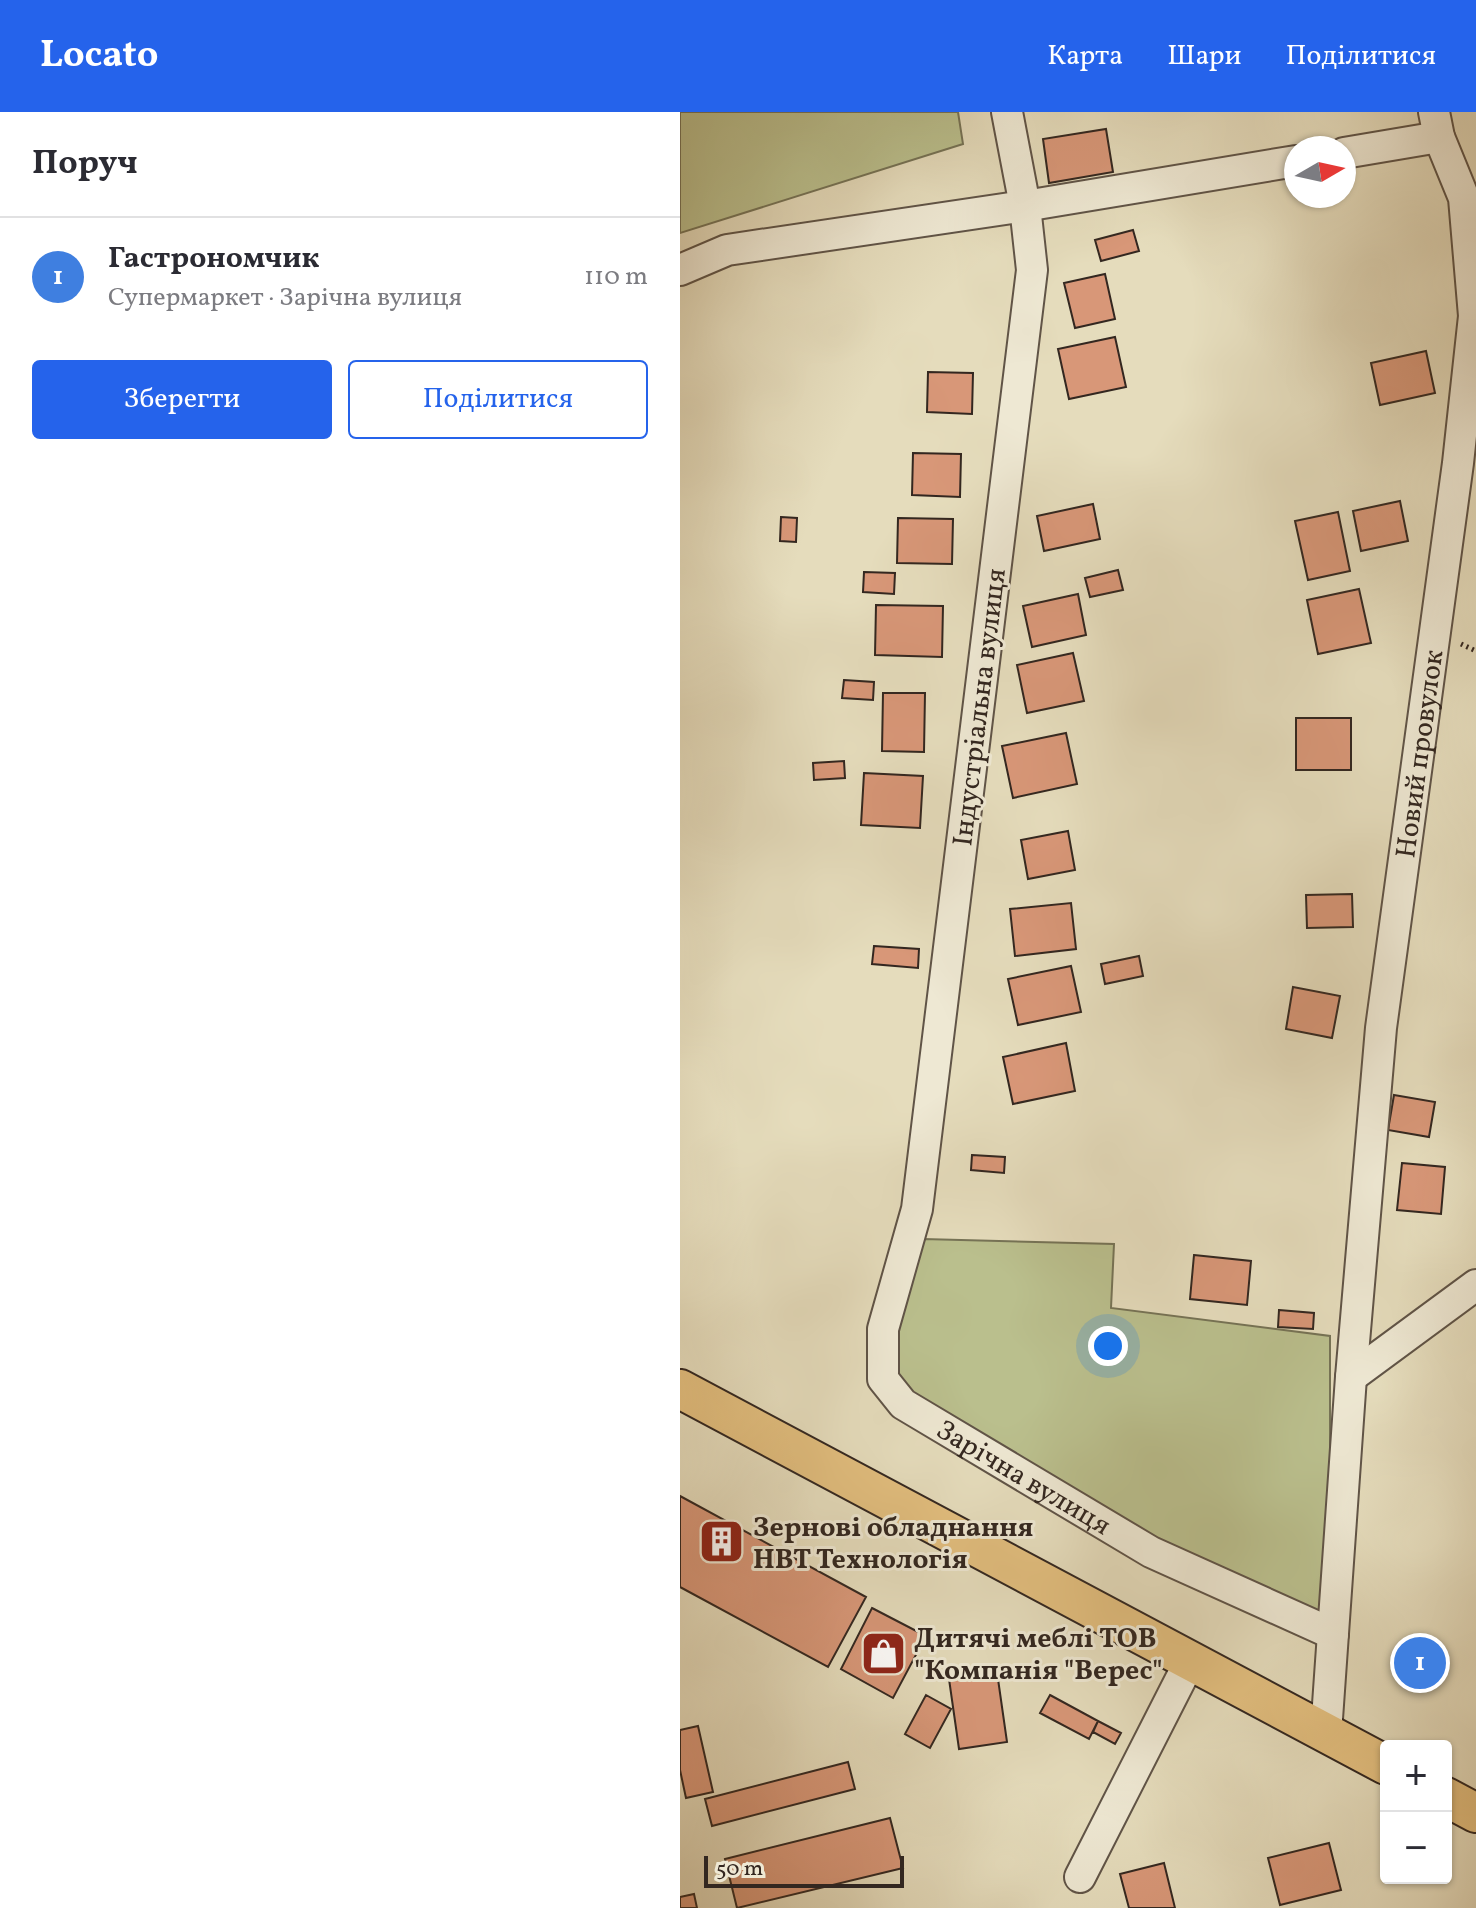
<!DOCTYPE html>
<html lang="uk">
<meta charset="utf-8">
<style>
body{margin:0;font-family:Vollkorn,serif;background:#f7f7f7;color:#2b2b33}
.controls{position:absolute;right:24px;bottom:24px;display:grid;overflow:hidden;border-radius:8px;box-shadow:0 2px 6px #0004}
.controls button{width:72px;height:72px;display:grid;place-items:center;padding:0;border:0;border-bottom:2px solid #e1e1e2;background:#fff;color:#2b2b33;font:40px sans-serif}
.compass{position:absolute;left:604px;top:24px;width:72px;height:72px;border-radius:50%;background:#fff;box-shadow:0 2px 6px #0004;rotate:81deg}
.scale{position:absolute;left:24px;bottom:20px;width:200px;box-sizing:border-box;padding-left:8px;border:4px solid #332720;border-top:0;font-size:22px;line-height:28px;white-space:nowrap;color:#332720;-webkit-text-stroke:6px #eee8d3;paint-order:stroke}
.you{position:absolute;left:428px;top:1234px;width:28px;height:28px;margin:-20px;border:6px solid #fff;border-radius:50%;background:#1a73e8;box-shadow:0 0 0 12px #1a73e833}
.badge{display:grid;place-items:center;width:52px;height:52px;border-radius:50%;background:#2563eb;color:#fff;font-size:26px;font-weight:700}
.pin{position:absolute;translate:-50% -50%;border:4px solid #fff;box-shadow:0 2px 8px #0006}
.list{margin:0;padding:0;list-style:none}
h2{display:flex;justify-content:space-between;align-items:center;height:104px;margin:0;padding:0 32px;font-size:34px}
h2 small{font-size:26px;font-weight:400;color:#7c7c81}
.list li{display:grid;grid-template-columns:52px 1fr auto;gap:24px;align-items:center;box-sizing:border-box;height:120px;padding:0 32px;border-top:2px solid #e1e1e2}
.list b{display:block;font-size:30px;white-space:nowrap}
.list p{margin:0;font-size:26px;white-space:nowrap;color:#7c7c81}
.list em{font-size:26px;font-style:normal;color:#7c7c81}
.actions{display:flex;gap:16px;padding:24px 32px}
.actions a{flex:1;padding:18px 0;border:2px solid #2563eb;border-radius:8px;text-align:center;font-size:28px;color:#2563eb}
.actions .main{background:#2563eb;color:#fff}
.map{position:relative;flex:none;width:796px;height:1796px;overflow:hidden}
header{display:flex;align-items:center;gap:48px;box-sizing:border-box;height:112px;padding:0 40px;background:#2563eb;color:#fff}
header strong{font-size:38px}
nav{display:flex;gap:44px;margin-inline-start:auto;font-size:28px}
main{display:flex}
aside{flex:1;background:#fff}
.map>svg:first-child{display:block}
.green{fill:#babf8d;stroke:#767356;stroke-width:2}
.building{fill:#d89778;stroke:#332720;stroke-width:2}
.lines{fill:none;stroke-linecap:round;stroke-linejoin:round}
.minor-casing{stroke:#605447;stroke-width:34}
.major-casing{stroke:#332720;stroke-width:42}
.path{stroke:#332720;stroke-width:5;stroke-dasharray:2 4;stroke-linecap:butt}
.minor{stroke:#eee8d3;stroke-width:30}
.major{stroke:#e2be7e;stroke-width:38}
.labels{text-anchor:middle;stroke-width:6;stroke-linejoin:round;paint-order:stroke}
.street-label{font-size:28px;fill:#332720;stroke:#eee8d3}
.poi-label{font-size:28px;font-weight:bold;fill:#332720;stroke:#eee8d3;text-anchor:start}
</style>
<header>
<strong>Locato</strong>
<nav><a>Карта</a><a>Шари</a><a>Поділитися</a></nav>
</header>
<main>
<aside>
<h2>Поруч<small></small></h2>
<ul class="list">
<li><span class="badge" style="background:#3f7fe0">1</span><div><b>Гастрономчик</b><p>Супермаркет · Зарічна вулиця</p></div><em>110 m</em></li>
</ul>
<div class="actions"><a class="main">Зберегти</a><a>Поділитися</a></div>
</aside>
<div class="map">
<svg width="796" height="1796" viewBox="0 0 796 1796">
<rect width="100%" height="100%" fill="#e5dcbc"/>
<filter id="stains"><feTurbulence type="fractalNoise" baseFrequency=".0025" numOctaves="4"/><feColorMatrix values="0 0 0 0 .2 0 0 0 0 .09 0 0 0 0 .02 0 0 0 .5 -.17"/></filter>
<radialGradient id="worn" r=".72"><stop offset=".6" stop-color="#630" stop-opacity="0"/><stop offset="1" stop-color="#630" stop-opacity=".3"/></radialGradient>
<path class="green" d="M0 0H278L283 32 0 121Z
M243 1127 434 1132 431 1196 650 1224V1446L639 1506 442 1409 237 1289 214 1261 220 1201Z"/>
<path class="building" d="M426 17 433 60 369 71 363 27Z
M453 118 459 139 421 149 415 128Z
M425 162 435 207 395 216 384 171Z
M435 225 446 275 389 287 378 237Z
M746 239 755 281 700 293 691 251Z
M248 260 293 261 292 302 247 300Z
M233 341 281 342 280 385 232 383Z
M720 389 728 429 681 439 673 399Z
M413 392 420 427 364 439 357 404Z
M658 400 670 459 628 468 615 409Z
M101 405 117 406 116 430 100 429Z
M218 406 273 407 272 452 217 451Z
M438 458 443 478 410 485 405 466Z
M184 460 215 461 214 482 183 480Z
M679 477 691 531 638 542 627 488Z
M398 482 406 523 352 535 343 494Z
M196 493 263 494 262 545 195 543Z
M393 541 404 589 347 601 337 553Z
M164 568 194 570 193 588 162 586Z
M203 581H245L244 640 202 639Z
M616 606H671V658H616Z
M386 621 397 672 333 686 322 634Z
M164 649 165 666 134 668 133 651Z
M184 661 243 664 240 716 181 713Z
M388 719 395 758 348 767 341 728Z
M672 782 673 815 627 816 626 783Z
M391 791 396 837 335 844 330 797Z
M194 834 239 837 238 856 192 852Z
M459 844 463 864 425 872 421 852Z
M391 854 401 900 338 913 328 867Z
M613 875 660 884 652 926 606 917Z
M386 931 395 979 333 992 323 945Z
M714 983 755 990 749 1025 708 1018Z
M292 1043 325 1045 324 1061 291 1058Z
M722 1051 765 1055 761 1102 717 1098Z
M514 1143 571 1149 567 1193 510 1187Z
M599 1198 634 1201 633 1217 598 1215Z
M0 1384 186 1485 148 1555 0 1475Z
M192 1496 246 1524 213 1586 161 1557Z
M726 1530 765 1548 753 1573 715 1554Z
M316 1553 327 1630 279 1637 268 1560Z
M246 1583 271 1597 250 1636 225 1622Z
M370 1583 418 1609 409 1627 360 1601Z
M418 1609 441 1621 435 1632 413 1620Z
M18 1614 33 1680 6 1686 0 1658V1618Z
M168 1650 175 1677 32 1714 25 1687Z
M210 1706 223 1756 57 1796 45 1747Z
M649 1731 661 1778 600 1793 588 1746Z
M484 1751 495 1796H449L440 1762Z
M14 1782 17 1796H0V1785Z"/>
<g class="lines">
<defs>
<g id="minor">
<path id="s1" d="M327 0 345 94 352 158 237 1097 203 1217V1267L223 1292 471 1440 653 1522"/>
<path d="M664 41 759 25"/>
<path d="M0 158 47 138 345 94 616 49"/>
<path d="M671 1265 796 1173"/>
<path id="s2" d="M646 1621 671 1265 701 916 778 351 794 204 784 86 759 25 754 0"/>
<path d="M400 1765 510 1549"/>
</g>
<path id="major" d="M0 1277 706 1653
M766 1685 796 1701"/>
</defs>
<use href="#minor" class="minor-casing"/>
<use href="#major" class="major-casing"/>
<path class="path" d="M781 532 796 539"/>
<use href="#minor" class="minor"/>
<use href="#major" class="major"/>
</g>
<defs>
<symbol id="building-square" viewBox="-11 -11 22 22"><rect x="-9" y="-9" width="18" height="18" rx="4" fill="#8f2418" stroke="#eee8d3"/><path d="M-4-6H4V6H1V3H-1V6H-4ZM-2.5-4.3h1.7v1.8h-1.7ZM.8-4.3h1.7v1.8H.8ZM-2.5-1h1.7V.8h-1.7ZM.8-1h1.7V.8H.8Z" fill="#fff"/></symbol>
<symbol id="shop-square" viewBox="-11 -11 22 22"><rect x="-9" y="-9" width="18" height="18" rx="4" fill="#8f2418" stroke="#eee8d3"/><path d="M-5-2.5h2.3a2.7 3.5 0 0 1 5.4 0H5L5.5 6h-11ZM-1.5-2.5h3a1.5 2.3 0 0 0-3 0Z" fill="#fff"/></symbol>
</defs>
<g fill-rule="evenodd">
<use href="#building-square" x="16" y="1404" width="51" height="51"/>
<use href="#shop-square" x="178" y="1516" width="51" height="51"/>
</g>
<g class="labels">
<g class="street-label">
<text transform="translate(298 595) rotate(-83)" y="10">Індустріальна вулиця</text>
<text dy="10" stroke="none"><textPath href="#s2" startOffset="984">Новий провулок</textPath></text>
<text dy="10" stroke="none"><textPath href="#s1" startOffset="1454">Зарічна вулиця</textPath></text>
</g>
<g class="poi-label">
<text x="73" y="1424">Зернові обладнання<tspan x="73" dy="32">НВТ Технологія</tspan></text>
<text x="234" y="1535">Дитячі меблі ТОВ<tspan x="234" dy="32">"Компанія "Верес"</tspan></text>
</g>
</g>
<rect width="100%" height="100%" filter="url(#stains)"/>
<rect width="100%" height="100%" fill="url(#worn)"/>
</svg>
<div class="controls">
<button>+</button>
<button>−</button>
</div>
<svg class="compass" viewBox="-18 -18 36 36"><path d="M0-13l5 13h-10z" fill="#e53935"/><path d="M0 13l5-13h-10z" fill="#7c7c81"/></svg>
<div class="scale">50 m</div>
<div class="you"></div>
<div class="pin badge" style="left:740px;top:1551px;background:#3f7fe0">1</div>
</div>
</main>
